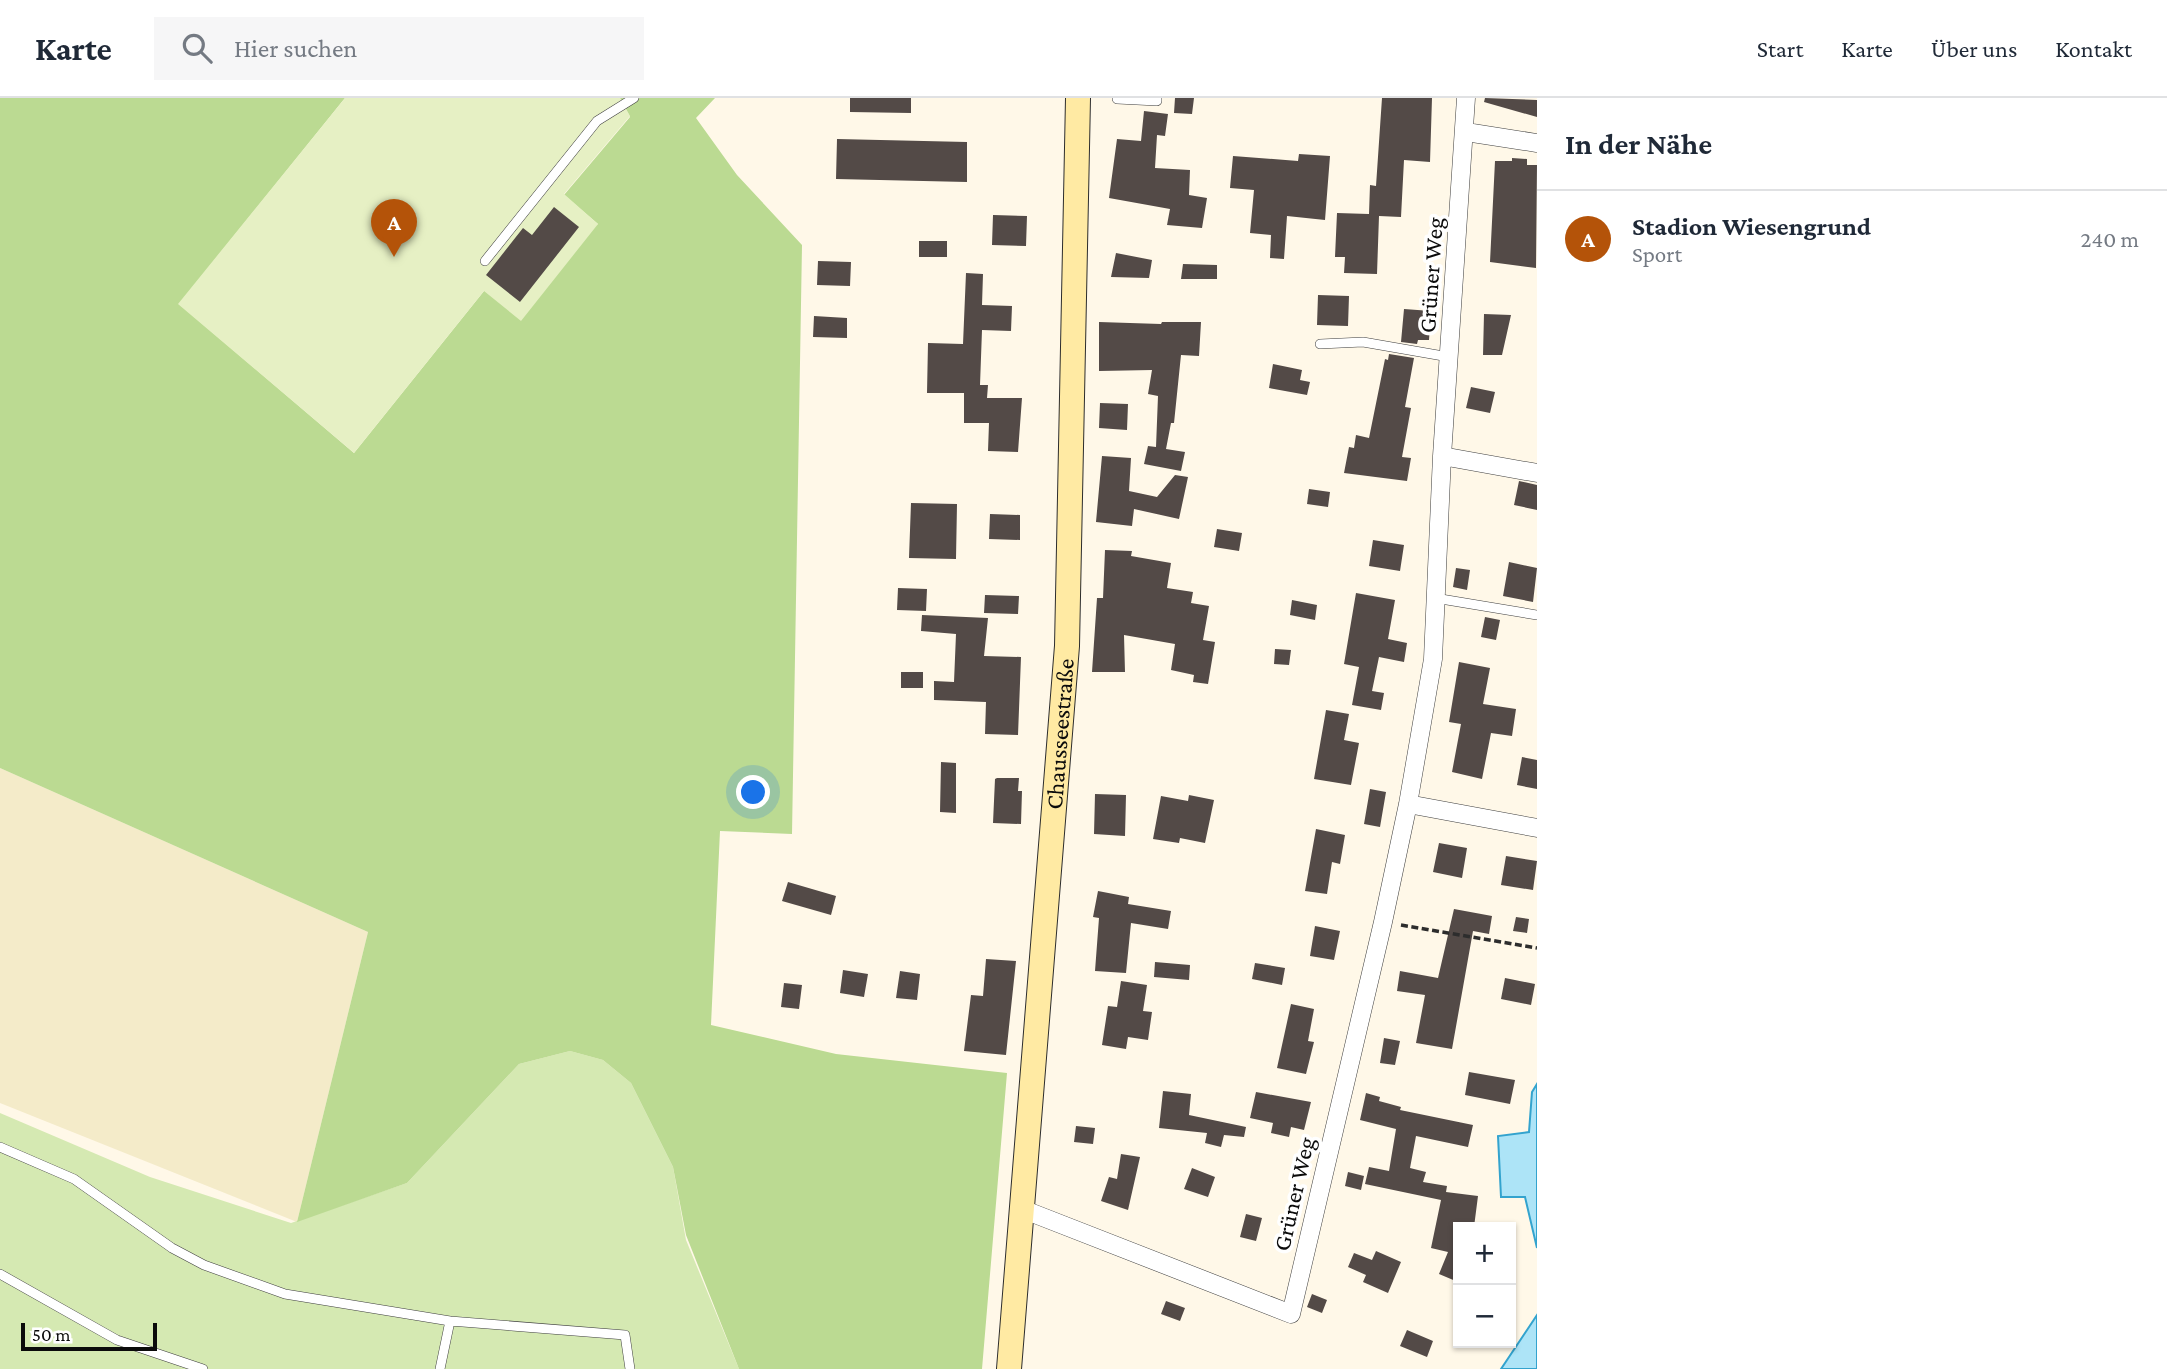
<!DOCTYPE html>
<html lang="de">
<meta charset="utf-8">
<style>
body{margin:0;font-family:"Crimson Pro",serif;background:#f6f6f7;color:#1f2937}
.controls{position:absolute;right:21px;bottom:21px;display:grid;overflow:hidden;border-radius:0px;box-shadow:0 2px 5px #0004}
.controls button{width:63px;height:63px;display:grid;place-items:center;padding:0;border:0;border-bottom:2px solid #e0e1e3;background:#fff;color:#1f2937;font:35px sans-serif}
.scale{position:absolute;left:21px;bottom:18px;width:136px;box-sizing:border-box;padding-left:7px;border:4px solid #0b0b0b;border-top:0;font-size:19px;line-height:24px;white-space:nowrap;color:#0b0b0b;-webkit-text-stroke:5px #fff;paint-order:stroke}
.you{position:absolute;left:754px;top:695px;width:24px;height:24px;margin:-18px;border:5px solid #fff;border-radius:50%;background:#1a73e8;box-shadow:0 0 0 10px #1a73e833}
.badge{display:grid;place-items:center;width:46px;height:46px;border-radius:50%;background:#b45309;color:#fff;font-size:23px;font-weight:700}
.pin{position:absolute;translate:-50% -58px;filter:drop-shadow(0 2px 4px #0008)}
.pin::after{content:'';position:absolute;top:37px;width:24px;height:21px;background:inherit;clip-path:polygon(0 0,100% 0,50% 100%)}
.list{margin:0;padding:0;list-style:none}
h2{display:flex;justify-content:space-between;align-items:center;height:91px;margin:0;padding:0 28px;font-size:30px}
h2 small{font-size:23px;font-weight:400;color:#747a83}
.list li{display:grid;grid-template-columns:46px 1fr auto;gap:21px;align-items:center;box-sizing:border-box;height:98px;padding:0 28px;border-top:2px solid #e0e1e3}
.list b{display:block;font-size:26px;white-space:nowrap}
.list p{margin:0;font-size:23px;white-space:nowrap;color:#747a83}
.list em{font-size:23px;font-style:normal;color:#747a83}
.icon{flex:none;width:38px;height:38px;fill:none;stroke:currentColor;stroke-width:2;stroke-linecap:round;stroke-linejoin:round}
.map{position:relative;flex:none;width:1537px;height:1271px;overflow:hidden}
header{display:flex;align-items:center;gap:42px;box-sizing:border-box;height:98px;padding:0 35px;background:#fff;border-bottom:2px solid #e0e1e3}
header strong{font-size:33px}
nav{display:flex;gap:38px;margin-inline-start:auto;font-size:24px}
.search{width:490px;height:63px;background:#f6f6f7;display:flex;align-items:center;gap:18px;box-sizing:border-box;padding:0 24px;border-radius:0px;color:#747a83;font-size:26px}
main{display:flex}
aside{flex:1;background:#fff}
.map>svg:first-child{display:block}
.farmland{fill:#f4ebc9}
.green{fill:#d5e9b2}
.forest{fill:#bbda92}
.pitch{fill:#e6f0c4}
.water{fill:#ade4f7;stroke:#33a3ce;stroke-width:2}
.building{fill:#534a47}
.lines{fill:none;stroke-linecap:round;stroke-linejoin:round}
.service-casing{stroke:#3e3e3e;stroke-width:10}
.minor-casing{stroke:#3e3e3e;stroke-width:19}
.secondary-casing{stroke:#2d2d2d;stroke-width:26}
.path{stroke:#2d2d2d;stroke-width:3.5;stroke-dasharray:7 3.5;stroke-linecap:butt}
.service{stroke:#fff;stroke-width:9}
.minor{stroke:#fff;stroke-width:18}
.secondary{stroke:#ffeaa3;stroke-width:24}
.labels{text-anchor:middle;stroke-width:7;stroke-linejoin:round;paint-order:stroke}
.street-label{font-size:24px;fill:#0b0b0b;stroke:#fff}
</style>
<header>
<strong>Karte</strong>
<div class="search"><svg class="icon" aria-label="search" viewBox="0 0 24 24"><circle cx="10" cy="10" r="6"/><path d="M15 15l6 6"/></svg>Hier suchen</div>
<nav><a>Start</a><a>Karte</a><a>Über uns</a><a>Kontakt</a></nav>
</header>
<main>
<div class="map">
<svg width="1537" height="1271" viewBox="0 0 1537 1271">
<rect width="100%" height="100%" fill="#fff8e8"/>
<path class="farmland" d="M0 670 368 834 297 1124 0 1005Z"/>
<path class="green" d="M570 953 603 962 631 985 673 1069 686 1142 739 1271H0V1015L150 1079 291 1125 407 1085 519 966Z"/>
<path class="forest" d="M0 0H345L179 206 354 355 484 193 598 126 564 97 630 19 620 0H715L696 20 737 77 802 147 792 736 720 733 711 927 836 956 1007 975 982 1271H739L686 1137 673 1069 631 985 603 962 570 953 519 966 407 1085 297 1124 368 834 0 670Z"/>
<path class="pitch" d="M345 0H620L630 18 564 96 598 126 521 223 484 193 354 355 178 206Z"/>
<path class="water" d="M1537 986V1150L1525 1099H1501L1498 1038 1529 1034 1532 994Z
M1537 1217V1271H1501Z"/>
<path class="building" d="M850 0H911V15L850 14Z
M1175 0H1194L1192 16 1174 15Z
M1382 0H1432L1430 64 1404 62 1401 119 1379 118 1377 176 1344 175 1345 159H1335L1337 115 1369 116 1370 87 1376 88Z
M1485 0 1537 2V19L1484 4Z
M1144 13 1168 16 1165 38 1157 37 1155 70 1190 72 1189 97 1207 100 1202 130 1167 127 1170 111 1109 100 1117 41 1141 43Z
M837 41 967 44V84L836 81Z
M1299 56 1330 58 1325 122 1287 118 1284 161 1270 160 1271 137 1250 135 1254 92 1230 90 1233 58 1298 63Z
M1512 60 1527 61V67H1537L1536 170 1490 164 1495 63H1512Z
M554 109 579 129 520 204 486 177 523 130 532 137Z
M993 117 1027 118 1026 148 992 147Z
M919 143H947V159H919Z
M1116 155 1152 162 1149 180 1111 179Z
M818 163 851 164 850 188 817 187Z
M1183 166 1217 167V181H1181Z
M966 175 983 176 982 207 1012 208 1011 233 982 232 980 287H988L987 300H1022L1018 354 988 353 989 325H964V295H927L928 245 963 246Z
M1318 197 1349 198 1348 228 1317 227Z
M1404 211 1431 213 1429 242H1418L1417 246 1401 244Z
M1484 216 1511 217 1502 257H1483Z
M814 218 847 220V240L813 239Z
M1099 224 1161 226 1162 224H1201L1199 258 1181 257 1174 325H1171L1166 351 1185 354 1181 373 1144 366 1148 348 1156 349 1158 298 1148 296 1152 272 1099 273Z
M1389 256 1414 260 1405 309 1411 310 1402 359 1411 360 1407 383 1344 375 1349 349 1354 350 1356 337 1369 340 1385 261 1388 262Z
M1273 266 1302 272 1300 282 1310 284 1307 297 1269 290Z
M1471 289 1495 294 1490 315 1466 310Z
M1100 305 1128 306 1127 332 1099 330Z
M1102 358 1131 360 1129 393 1157 399 1175 377 1188 379 1179 421 1134 411 1132 428 1096 424Z
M1519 383 1537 387V412L1514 407Z
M1309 391 1330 394 1328 409 1307 406Z
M911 405 957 406 956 461 909 460Z
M990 416 1020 417V442L989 441Z
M1217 431 1242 435 1239 453 1214 449Z
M1373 442 1404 447 1400 473 1369 468Z
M1105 452 1132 453 1131 458 1171 465 1167 490 1193 494 1191 505 1209 508 1203 542 1215 544 1208 586 1193 584 1194 577 1171 572 1175 546 1124 537 1125 574H1092L1097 500H1103Z
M1509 464 1537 470 1533 504 1503 498Z
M1456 470 1470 472 1467 492 1453 489Z
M898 490 927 491 926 513 897 512Z
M1356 495 1395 502 1388 541 1407 545 1404 564 1379 559 1372 593 1384 595 1381 612 1352 607 1359 569 1344 566Z
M985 497 1019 498 1018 516 984 515Z
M1292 502 1317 507 1315 522 1290 517Z
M922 517 988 520 984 558 1021 559 1018 637 985 636 986 604 934 602V583L954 584 956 536 921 533Z
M1485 519 1500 522 1496 542 1481 539Z
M1275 551 1291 552 1289 567 1274 566Z
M1459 564 1490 570 1483 606 1516 611 1512 638 1491 635 1482 681 1452 674 1461 626 1449 624Z
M901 574H923V590H901Z
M1326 612 1349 616 1344 642 1359 645 1351 687 1314 681Z
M1522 659 1537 662V691L1517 687Z
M941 664 956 665V715L940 714Z
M997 680H1019L1018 693H1022L1021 726 993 725 995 681Z
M1370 691 1386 694 1380 729 1364 726Z
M1095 696 1126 697 1125 738 1094 736Z
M1189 697 1214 702 1205 745 1180 740 1179 745 1153 741 1161 698 1188 703Z
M1316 731 1345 737 1340 766 1332 764 1327 796 1305 793Z
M1439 745 1467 750 1462 780 1433 774Z
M1506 758 1537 763 1533 792 1501 787Z
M788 784 836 798 831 817 782 803Z
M1098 793 1129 799 1128 806 1171 813 1168 831 1131 825 1126 875 1095 873 1099 820 1093 819Z
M1454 811 1492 818 1489 836 1473 833 1452 951 1416 945 1425 897 1397 893 1400 873 1438 880Z
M1516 819 1529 821 1527 835 1513 833Z
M1315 828 1340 833 1334 862 1310 858Z
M986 861 1016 863 1006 957 964 953 971 897 983 898Z
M1155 864 1190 867 1189 882 1154 879Z
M1255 865 1285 870 1282 887 1252 881Z
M843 872 868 876 864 899 840 895Z
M900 873 920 876 917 902 896 900Z
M1505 880 1535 886 1531 907 1501 901Z
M1121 883 1147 887 1143 913 1152 914 1148 942 1128 939 1126 951 1102 947 1108 908 1117 909Z
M784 885 802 887 799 911 781 909Z
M1291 906 1314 911 1308 943 1314 944 1306 976 1277 970Z
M1384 940 1400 943 1395 967 1380 965Z
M1469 974 1515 982 1510 1006 1465 997Z
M1163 993 1191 996 1189 1017 1246 1029 1244 1039 1224 1037 1221 1049 1205 1045 1207 1035 1159 1030Z
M1256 994 1311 1004 1304 1032 1291 1029 1289 1039 1271 1035 1273 1025 1250 1020Z
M1366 995 1380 999 1379 1003 1401 1009 1400 1012 1473 1027 1468 1049 1416 1038 1410 1070 1426 1074 1423 1084 1447 1088 1446 1094 1478 1098 1474 1129H1458V1184L1439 1176 1448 1154 1431 1150 1441 1102 1365 1086 1369 1069 1389 1073 1396 1031 1360 1022Z
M1076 1028 1095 1030 1093 1046 1074 1044Z
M1121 1056 1140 1059 1128 1112 1101 1103 1109 1079 1117 1081Z
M1192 1070 1215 1079 1208 1099 1184 1091Z
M1348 1074 1364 1078 1361 1092 1345 1088Z
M1246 1116 1262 1120 1256 1143 1240 1139Z
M1376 1153 1401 1164 1388 1195 1363 1184 1366 1177 1348 1169 1354 1155 1372 1162Z
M1312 1196 1327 1202 1322 1215 1307 1209Z
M1166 1203 1185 1210 1180 1223 1161 1216Z
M1407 1232 1433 1243 1427 1259 1400 1248Z"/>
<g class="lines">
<defs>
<path id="service" d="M1117 1 1157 3V0
M485 163 597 23 634 0
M1320 246 1363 244 1449 259
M1435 500 1537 517
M0 1049 74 1081 172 1150 204 1167 285 1196 450 1223 625 1237 630 1271
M0 1176 117 1242 203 1271
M440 1271 450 1223"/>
<path id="minor" d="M1466 34 1537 45
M1442 358 1537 375
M1408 706 1537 730
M1022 1111 1291 1216 1383 824 1408 706 1433 561 1442 358 1466 0"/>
<g id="secondary">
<path id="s1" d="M1009 1271 1067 548 1078 0"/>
</g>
</defs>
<use href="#service" class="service-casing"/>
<use href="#minor" class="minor-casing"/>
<use href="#secondary" class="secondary-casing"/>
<path class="path" d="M1401 827 1537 850"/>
<use href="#service" class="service"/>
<use href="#minor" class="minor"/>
<use href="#secondary" class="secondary"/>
</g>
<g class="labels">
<g class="street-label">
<text transform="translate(1431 177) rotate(-86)" y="8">Grüner Weg</text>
<text dy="8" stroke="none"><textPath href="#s1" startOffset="637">Chausseestraße</textPath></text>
<text transform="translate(1294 1096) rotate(-77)" y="8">Grüner Weg</text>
</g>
</g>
</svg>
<div class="controls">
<button>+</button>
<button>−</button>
</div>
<div class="scale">50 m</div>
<div class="you"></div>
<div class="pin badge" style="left:394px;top:159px">A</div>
</div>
<aside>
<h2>In der Nähe<small></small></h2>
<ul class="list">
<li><span class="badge">A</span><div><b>Stadion Wiesengrund</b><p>Sport</p></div><em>240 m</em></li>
</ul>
</aside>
</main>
